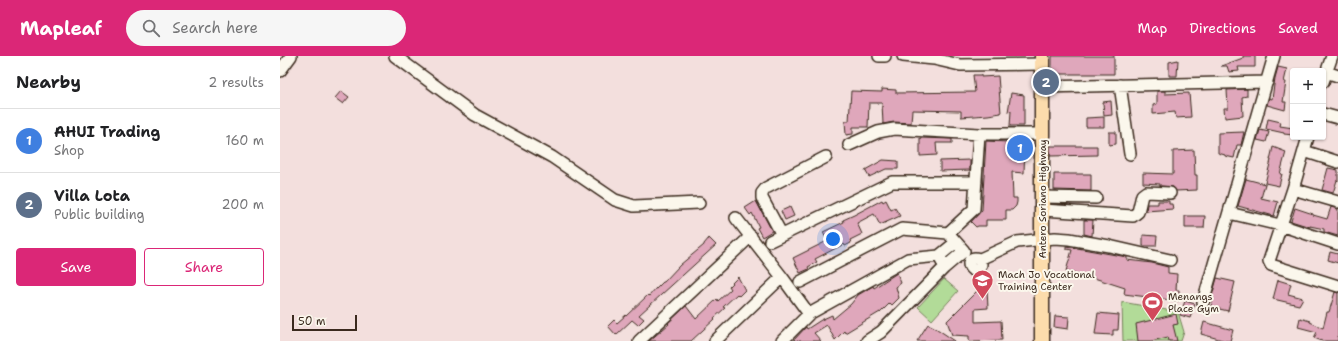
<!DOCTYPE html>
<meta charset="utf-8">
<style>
body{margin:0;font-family:"Shantell Sans",sans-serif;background:#f6f6f6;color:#202124}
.controls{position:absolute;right:12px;top:12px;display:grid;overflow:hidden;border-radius:4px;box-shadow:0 1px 3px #0004}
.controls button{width:36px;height:36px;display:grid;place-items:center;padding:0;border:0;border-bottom:1px solid #e0e0e0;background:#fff;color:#202124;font:20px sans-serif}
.scale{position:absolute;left:12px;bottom:10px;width:65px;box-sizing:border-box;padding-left:4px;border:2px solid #3b2a1e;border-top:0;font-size:11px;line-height:14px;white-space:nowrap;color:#3b2a1e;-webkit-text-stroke:3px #fbf7ec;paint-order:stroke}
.you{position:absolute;left:553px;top:183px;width:14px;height:14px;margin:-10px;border:3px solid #fff;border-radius:50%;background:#1a73e8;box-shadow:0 0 0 6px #1a73e833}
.badge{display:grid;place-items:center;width:26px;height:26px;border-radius:50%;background:#db2777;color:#fff;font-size:13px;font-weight:700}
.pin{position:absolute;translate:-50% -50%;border:2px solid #fff;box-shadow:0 1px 4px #0006}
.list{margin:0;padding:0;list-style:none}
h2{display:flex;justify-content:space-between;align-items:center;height:52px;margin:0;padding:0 16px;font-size:17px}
h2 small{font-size:13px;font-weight:400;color:#757577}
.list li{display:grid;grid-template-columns:26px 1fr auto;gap:12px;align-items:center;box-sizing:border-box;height:64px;padding:0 16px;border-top:1px solid #e0e0e0}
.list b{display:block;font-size:15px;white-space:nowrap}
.list p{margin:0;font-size:13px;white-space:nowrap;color:#757577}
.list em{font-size:13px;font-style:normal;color:#757577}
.actions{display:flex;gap:8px;padding:12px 16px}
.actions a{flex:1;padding:9px 0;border:1px solid #db2777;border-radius:4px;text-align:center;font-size:14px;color:#db2777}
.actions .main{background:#db2777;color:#fff}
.icon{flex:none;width:22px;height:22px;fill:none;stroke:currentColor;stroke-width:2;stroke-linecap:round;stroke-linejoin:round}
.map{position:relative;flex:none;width:1058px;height:285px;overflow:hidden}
header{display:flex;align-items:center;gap:24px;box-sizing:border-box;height:56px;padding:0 20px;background:#db2777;color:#fff}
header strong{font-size:19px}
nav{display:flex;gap:22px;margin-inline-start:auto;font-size:14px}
.search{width:280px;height:36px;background:#f6f6f6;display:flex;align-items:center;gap:10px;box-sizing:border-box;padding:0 14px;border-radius:22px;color:#757577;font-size:15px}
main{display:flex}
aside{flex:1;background:#fff}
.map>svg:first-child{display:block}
.green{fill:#b2db98;stroke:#76825b}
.building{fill:#dfa7bb;stroke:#3b2a1e}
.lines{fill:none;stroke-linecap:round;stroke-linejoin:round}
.minor-casing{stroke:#3b2a1e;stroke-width:14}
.major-casing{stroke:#3b2a1e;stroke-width:17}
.minor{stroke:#fbf7ec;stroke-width:11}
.major{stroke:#fcdcac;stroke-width:14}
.labels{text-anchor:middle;stroke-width:4;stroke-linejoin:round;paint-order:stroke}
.street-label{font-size:10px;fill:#3b2a1e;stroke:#fbf7ec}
.poi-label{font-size:10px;fill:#3b2a1e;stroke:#fbf7ec;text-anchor:start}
</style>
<header>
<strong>Mapleaf</strong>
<div class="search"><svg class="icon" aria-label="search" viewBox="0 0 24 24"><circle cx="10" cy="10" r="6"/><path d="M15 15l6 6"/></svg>Search here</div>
<nav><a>Map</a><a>Directions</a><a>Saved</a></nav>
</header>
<main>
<aside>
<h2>Nearby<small>2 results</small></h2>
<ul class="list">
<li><span class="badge" style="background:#3f7fe0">1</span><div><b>AHUI Trading</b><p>Shop</p></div><em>160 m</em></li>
<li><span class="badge" style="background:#5c6f8a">2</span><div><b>Villa Lota</b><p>Public building</p></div><em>200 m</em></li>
</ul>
<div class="actions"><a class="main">Save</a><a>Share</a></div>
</aside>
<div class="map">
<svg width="1058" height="285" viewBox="0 0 1058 285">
<rect width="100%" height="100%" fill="#f3dfdd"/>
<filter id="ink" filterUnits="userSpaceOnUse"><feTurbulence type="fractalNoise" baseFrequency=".025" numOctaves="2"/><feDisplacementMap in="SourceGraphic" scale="8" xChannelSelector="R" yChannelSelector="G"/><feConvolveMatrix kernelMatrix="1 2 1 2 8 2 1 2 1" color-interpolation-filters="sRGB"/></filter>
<g filter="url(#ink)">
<path class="green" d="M664 223 678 235 652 264 638 251Z
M842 246 898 256 904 276 901 285H843Z"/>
<path class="building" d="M772 0H834V18H772Z
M963 0H975V11H958L959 15 949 16 947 10H941L963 2Z
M898 4 897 20H889V6Z
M998 11 1007 13 1004 26H1006L1003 46H1006L1005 54 987 49 989 42 992 43 995 22Z
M693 19H701V21L718 20 721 57 708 59 681 61V55L632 54 631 67 614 66 603 68 602 47H589L588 71H573V78L566 79 565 65H569L571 35 602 36V33L616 34V37L695 36Z
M967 33V40L962 41 963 60 945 62 944 52H948L947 34Z
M61 35 69 41 63 48 55 42Z
M877 35H885V38L909 37 911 61 896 62 895 56 873 58V49L877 48Z
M731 37 744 39V70H730L731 55 728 56Z
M831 45 832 59 824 60 823 46Z
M824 61V71H806V62Z
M988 63 1001 66 1000 70 1013 72V79L1004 78V77L986 73Z
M980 74 989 76 986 86 977 84Z
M829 76H836V88L829 89Z
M964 76 961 89H957L954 102 945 100V99L938 97V77Z
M640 82 672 83V87H656L657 99 640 100Z
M706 85 728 86V85H745L744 117 732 116 733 142H737V146L736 150 732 154H726V164H706V170H698L696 171 691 166 702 154Z
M770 90H817V99L770 100Z
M993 91 1006 96 1000 118H1002L999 130 985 127 991 104H990Z
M914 94 915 119H917V134L896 135 893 131 880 130V128L863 127V117L893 118V95Z
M603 104 618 105V113H606L589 121 585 114Z
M690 104V114L660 115V105Z
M1048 112 1058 114V125L1057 124 1053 137 1042 134Z
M774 118H811V135L774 134Z
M966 123 985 128 981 142 998 146 994 160 958 150Z
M602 144 603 146 606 144 611 154 615 152 620 160 600 169 594 158 577 167 582 178 570 184 571 187 565 190 564 188 535 203 537 206 528 211 529 213 520 217 513 202 547 185 543 176 564 166 563 164 574 159Z
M476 145 492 175 482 181 477 172 479 171 472 157 470 159 465 152Z
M878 145H889V148H892L893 153 866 155 867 148H878Z
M510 151 514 160 505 164 501 155Z
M1051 151 1058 153V180L1044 176V173L1030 170V171L1011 165 1015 152 1033 158V159L1047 163Z
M905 160H925L924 172H905Z
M804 164H813L812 180 804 178Z
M863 179 877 180 876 190H863Z
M429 182 436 189 359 259 364 263 358 269 352 264 336 279 328 270 334 264 337 267 346 259V260L368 239 369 240 376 232V233L383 226H384L400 209 424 189V188Z
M786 190 847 201V204L872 207 888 211V217L897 218 896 234H899V245L844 238 845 232 811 221 786 215 792 194 786 193Z
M1050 196 1058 198V207L1048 204Z
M617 217 621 227 616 231 619 242 612 249 610 247 600 257V256L565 277 564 275 555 284 547 269 534 277 541 285H513L526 271 527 273 541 264 552 259 553 263 571 248 578 239 593 230 594 232Z
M458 221 465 234 459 240 457 238 443 251 445 252 434 262 435 263 411 285H369L389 268 388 267 406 250 416 263 437 243 438 245 451 233 449 230Z
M937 222 955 226 948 255 931 251 933 241 932 240Z
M998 224 1011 228 1008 238 1023 242 1019 249 993 243Z
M702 230 703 233H707L708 252 695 253V266L721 265 722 284 689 285V280L672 279 667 265Z
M1055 236 1058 237V285H1042L1034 282 1037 276 1018 271 1020 262 1030 265V266L1043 272 1047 256H1049Z
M905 245 915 248 910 262 900 259Z
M818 257 839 259 838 274H833V279L815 278Z
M896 258 898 268 893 269 897 285H889L888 281 871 285H858L856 268Z
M775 260 789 261 788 273 774 271Z
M924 266 953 274 950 285H946L921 278Z
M648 268 654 271 675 285H637Z"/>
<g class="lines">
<defs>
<path id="minor" d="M115 0 195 59 272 101 335 144 354 150 419 147
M599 0H605
M623 0 654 3 680 9 762 8
M0 15 11 0
M1046 16 1058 20
M1043 26 1052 0
M840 29 850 98
M762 31 987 26
M1043 58 1058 62
M1028 81 1013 133 989 205 991 209 994 210 1058 230
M569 89 598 76 614 73 699 78H762
M1024 95 1058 106
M1013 133 1058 146
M762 141 816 142
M763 154 853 160 858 156 862 139 866 136 890 137
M949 157 1000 169 1058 188
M456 162 502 221 529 258
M502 179 482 142V137L486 132 546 101
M490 185 612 126H696
M689 208a6 6 0 1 1 12 0a6 6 0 1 1-12 0Z
M700 203 737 186 775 182 789 183 829 190 890 204
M662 206 659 200 675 187
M520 226 622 173 668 177
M923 246 994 0
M359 285 471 180
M435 285 502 221
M502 285 529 258 628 203 659 200
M587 285 601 276 664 212 684 195 668 177 694 153 699 78"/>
<path id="major" d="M762 285V0"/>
</defs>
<use href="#minor" class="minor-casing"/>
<use href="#major" class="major-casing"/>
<use href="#minor" class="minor"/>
<use href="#major" class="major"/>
</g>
</g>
<defs>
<symbol id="school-pin" viewBox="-11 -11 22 30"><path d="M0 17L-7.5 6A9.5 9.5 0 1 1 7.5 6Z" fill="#d1495b" stroke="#fbf7ec"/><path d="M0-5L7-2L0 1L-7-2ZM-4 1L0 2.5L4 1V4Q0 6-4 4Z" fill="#fff"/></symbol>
<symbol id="stadium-pin" viewBox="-11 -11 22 30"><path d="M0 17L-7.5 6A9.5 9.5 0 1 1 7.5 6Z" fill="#d1495b" stroke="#fbf7ec"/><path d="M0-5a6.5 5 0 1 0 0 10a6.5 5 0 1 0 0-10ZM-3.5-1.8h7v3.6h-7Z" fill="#fff"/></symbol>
</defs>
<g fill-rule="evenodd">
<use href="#school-pin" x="690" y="212" width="25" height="34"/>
<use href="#stadium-pin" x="860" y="234" width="25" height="34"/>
</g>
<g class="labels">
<g class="street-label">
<text transform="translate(762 143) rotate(-90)" y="4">Antero Soriano Highway</text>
</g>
<g class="poi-label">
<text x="718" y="222">Mach Jo Vocational<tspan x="718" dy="12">Training Center</tspan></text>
<text x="888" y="244">Menangs<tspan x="888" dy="12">Place Gym</tspan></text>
</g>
</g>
</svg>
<div class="controls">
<button>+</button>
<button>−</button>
</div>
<div class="scale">50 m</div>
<div class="you"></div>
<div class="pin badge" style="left:740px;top:92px;background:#3f7fe0">1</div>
<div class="pin badge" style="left:766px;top:26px;background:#5c6f8a">2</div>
</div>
</main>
